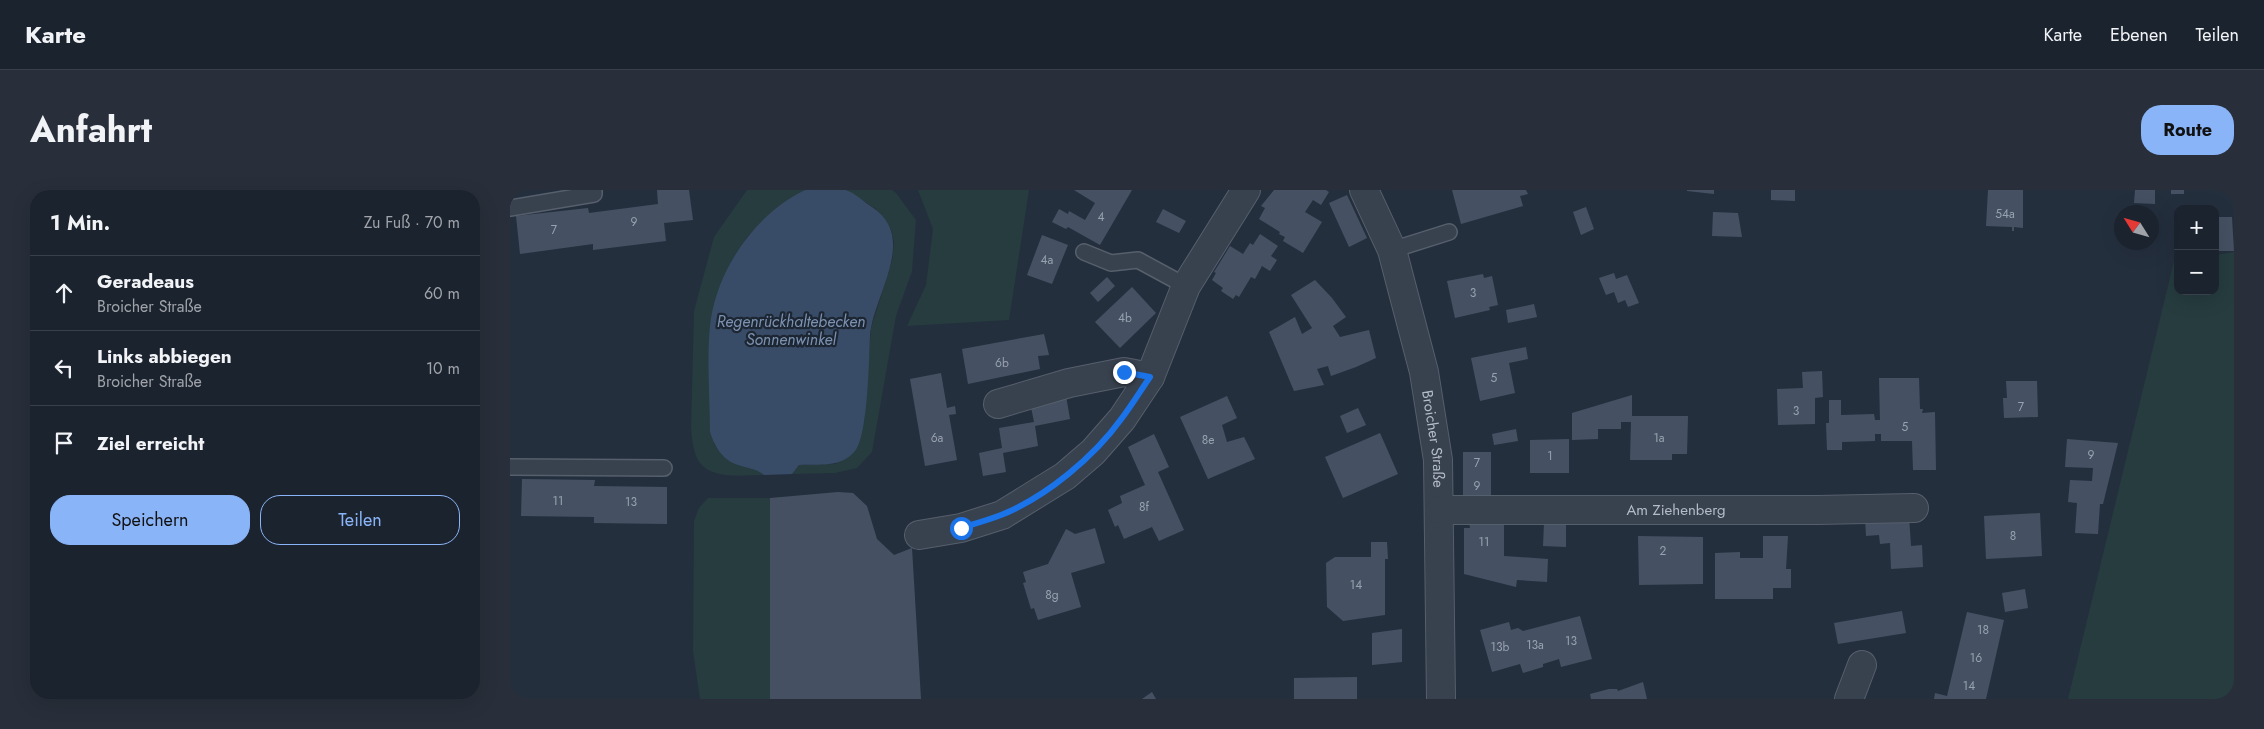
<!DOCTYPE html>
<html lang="de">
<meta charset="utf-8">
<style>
body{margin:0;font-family:Jost,sans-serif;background:#282f3a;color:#f1f3f6}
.controls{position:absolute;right:15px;top:15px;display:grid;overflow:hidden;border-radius:10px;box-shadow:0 5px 20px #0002}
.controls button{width:45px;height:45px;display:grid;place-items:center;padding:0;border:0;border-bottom:1px solid #39404a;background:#1b232e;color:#f1f3f6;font:25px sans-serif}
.compass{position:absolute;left:1604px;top:15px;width:45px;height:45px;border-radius:50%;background:#1b232e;box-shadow:0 5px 20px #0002;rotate:307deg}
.stop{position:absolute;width:15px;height:15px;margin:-11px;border:4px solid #1a73e8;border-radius:50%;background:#fff}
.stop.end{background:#1a73e8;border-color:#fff;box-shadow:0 1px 5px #0008}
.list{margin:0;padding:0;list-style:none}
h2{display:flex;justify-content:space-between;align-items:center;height:65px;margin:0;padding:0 20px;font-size:21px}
h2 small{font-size:16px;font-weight:400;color:#a0a4aa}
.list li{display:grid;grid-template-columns:32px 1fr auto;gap:15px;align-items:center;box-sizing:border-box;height:75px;padding:0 20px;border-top:1px solid #39404a}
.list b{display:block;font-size:19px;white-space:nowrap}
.list p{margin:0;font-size:16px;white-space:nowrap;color:#a0a4aa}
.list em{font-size:16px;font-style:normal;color:#a0a4aa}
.actions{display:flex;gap:10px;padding:15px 20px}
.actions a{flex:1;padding:11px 0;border:1px solid #8ab4f8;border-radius:20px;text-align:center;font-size:18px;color:#8ab4f8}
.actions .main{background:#8ab4f8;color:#111}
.icon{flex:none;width:28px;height:28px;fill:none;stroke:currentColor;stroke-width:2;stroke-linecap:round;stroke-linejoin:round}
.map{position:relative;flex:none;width:1724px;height:509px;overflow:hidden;border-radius:20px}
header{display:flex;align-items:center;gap:30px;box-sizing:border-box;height:70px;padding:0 25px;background:#1b232e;border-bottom:1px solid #39404a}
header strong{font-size:24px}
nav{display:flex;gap:28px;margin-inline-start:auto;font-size:18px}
.intro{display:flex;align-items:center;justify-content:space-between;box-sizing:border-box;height:120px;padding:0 30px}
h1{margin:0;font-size:35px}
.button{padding:12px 22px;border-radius:20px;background:#8ab4f8;color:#111;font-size:18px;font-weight:700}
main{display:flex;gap:30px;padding:0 30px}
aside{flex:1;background:#1b232e;border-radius:20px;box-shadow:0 5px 20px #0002}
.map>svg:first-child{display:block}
.green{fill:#263c3f}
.water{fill:#394c67}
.building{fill:#455162}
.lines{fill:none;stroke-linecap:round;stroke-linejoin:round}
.lane-casing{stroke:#565f6c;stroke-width:18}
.street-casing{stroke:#565f6c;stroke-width:30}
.lane{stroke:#38414e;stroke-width:15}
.street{stroke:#38414e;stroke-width:28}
.route{stroke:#1a73e8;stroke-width:6}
.labels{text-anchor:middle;stroke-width:4.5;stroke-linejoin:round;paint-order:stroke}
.number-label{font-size:12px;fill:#98a1af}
.street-label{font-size:15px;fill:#b4bcc9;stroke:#1d2633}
.water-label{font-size:16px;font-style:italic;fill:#7c92b1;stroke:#1d2633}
</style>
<header>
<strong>Karte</strong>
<nav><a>Karte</a><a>Ebenen</a><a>Teilen</a></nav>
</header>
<div class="intro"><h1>Anfahrt</h1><a class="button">Route</a></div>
<main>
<aside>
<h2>1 Min.<small>Zu Fuß · 70 m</small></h2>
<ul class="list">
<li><svg class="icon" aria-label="ahead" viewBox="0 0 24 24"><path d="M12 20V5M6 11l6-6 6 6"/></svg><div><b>Geradeaus</b><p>Broicher Straße</p></div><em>60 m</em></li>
<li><svg class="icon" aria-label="left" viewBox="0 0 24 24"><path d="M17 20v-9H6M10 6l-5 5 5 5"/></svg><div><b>Links abbiegen</b><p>Broicher Straße</p></div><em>10 m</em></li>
<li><svg class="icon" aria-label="arrive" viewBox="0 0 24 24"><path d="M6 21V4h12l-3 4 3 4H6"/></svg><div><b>Ziel erreicht</b></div></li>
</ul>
<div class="actions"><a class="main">Speichern</a><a>Teilen</a></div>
</aside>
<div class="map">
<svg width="1724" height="509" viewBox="0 0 1724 509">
<rect width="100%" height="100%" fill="#242f3e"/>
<path class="green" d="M237 0H295L261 23 238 46 221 72 209 100 204 254C210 263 217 272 228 275 239 279 245 278 254 285 235 285 203 290 190 273 183 264 182 249 181 238L184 121 204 47Z
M336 0H382L386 3 406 30 402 81 386 126 362 262 347 278 325 283 282 284 289 275 326 274 354 232 361 138 382 71 384 52 381 40 376 30 366 19Z
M408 0H519L499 130 397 136 416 95 423 39Z
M1724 62V509H1558L1664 71 1668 70V101H1705V65Z
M198 308H260V509H190L183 461 184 331 189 318Z"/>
<path class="water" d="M295 0C305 0 327 0 336 0 345 3 354 12 362 17 409 48 363 105 360 146 359 169 358 246 345 261 331 278 309 274 289 275L282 284 254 285C245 278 239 279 228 275 212 270 205 257 200 242 200 207 196 162 201 128 210 75 247 23 295 0Z"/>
<path class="building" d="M147 0H179L183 30 154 33 156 51 83 60V54L10 64 6 26 78 18 79 23 148 14Z
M564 0H622L590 55 558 37 556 39 542 32 549 19 558 24 559 21 575 30 585 13Z
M764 0H816L819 2 811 15 803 10 795 22 812 32 793 63 773 51 775 47 769 44 770 42 749 29 755 18 751 16Z
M942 0H1016L1018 4 1010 6 1013 16 951 34Z
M1177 0H1204V4L1177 1Z
M1261 0H1285V11L1261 10Z
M1478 0H1513V38L1504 37V41H1502V37L1476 36Z
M1625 0H1645V14L1624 13Z
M1661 0H1674V4H1661Z
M837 5 857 48 839 57 819 13Z
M1076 17 1084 39 1071 45 1063 22Z
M653 19 676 31 669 43 646 32Z
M1203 22 1228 23 1232 47 1202 46Z
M1708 27H1722L1724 61H1708Z
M750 44 768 56 761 66 767 70 760 81 752 76 745 89 741 87 729 107 726 105 723 109 711 101 713 98 702 90 706 83 704 82 720 56 733 64 740 53 743 55Z
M532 45 558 55 542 94 517 85Z
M1104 83 1106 89 1117 85 1129 113 1118 117 1115 110 1108 113 1104 102 1096 105 1089 88Z
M973 84 974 88 982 86 988 115 979 117 980 120 945 128 937 91Z
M597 87 605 96 588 112 580 103Z
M805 90 822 108 836 127 823 136 830 147 859 140 866 168 846 177 821 186 818 176 807 179 814 195 784 201 759 142 785 127 792 144 802 138 781 105Z
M622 97 646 123 610 158 585 132Z
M1024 114 1027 127 998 133 996 120Z
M534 144 539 165 528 166 530 179 458 194 452 159Z
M1016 157 1018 169 999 173 1005 203 970 211 961 168Z
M1312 181 1313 207 1305 208V234L1268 235 1267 199 1293 198 1292 182Z
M431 183 437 218 445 216 446 224 439 225 447 270 415 276 400 189Z
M1369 188H1409L1410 219H1413L1412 223 1425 222 1426 280H1403L1402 251H1371V244H1365V251L1332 252V260H1317L1316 233H1319V210H1331V225L1364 224 1365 230H1370Z
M1496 191H1527L1528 227 1494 228 1493 208H1497Z
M1122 205V226H1178L1177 264H1162V270H1120L1121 232H1111V239H1088V249L1062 250V223Z
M556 206 560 229 525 236 528 256 493 263 496 282 473 286 469 263 492 258 489 238 524 232 520 212Z
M717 206 727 228 712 235 717 252 734 247 745 269 698 289 670 227Z
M848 218 856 235 837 243 830 226Z
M1006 239 1008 251 984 255 982 244Z
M870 243 888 284 833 308 815 267Z
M644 244 659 277 648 282 674 340 649 351 642 337 614 349 608 335 605 337 598 320 612 313 610 306 635 295 618 257Z
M1059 249V283H1020V250Z
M1557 249 1608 253 1593 314H1590L1588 344 1565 343 1567 313 1558 312 1560 290 1582 291 1583 278 1555 277Z
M953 262H981V308H953Z
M12 289 85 290 84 296 157 297V334L84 333V327L11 326Z
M328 302 343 303 357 316 367 349 384 365 402 358 411 509H260V308Z
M1530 323 1532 366 1476 369 1474 326Z
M1399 326 1401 356 1412 355 1413 377 1381 379 1380 353 1370 354 1369 345 1356 346 1355 328Z
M959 332H994V366L1038 369 1037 392 1007 390 1006 397 954 384V338H960Z
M1034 333H1056V357L1033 356Z
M585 338 595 373 561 383 571 417 528 430 524 418 521 419 513 393 516 392 513 382 538 374 556 339 565 344Z
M1128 346 1193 347V394L1129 395Z
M1253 346H1278L1276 379H1281V398H1263V409H1205V363L1230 362V368H1253Z
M861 352H877L878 369H875V425L833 431 817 417 816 373 825 367H861Z
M1515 399 1518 418 1495 422 1492 403Z
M1392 421 1396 443 1328 454 1324 433Z
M1457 422 1494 430 1476 509H1424L1425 503 1437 506Z
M1070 426 1082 469 1051 477 1049 469 1033 474V477L1013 483 1010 474 982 482 970 440 999 432 1001 440 1008 438 1013 441Z
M892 439V472L862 475V443Z
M847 487V509H784V488Z
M1133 492 1137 509H1081L1080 504 1099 499H1107L1108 501Z
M642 502 646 509H632Z"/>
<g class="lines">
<defs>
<path id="lane" d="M0 18 84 4V0
M882 60 939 42
M574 62 601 73 628 70 676 96
M0 277 154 278"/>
<g id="street">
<path id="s1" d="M854 0 882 60 914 182 928 270 931 509"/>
<path d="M488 214 559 193 614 182 640 187"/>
<path id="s2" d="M930 320H1308L1404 318"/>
<path d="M409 345 451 338 492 325 555 286 583 262 612 229 640 187 676 96 736 0"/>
<path d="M1339 509 1352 475"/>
</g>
</defs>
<use href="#lane" class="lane-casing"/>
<use href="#street" class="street-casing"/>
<use href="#lane" class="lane"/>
<use href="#street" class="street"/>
</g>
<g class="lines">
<path class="route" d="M451 338C464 334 478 330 491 325 536 307 584 267 612 228 622 215 631 200 640 187L614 182"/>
</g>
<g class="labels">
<g class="number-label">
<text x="1495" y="28">54a</text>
<text x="591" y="31">4</text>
<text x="124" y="36">9</text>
<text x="44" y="44">7</text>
<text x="537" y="74">4a</text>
<text x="963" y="107">3</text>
<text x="615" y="132">4b</text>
<text x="492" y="177">6b</text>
<text x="984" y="192">5</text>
<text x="1511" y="221">7</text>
<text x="1286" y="225">3</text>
<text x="1395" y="241">5</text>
<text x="427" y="252">6a</text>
<text x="1149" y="252">1a</text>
<text x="698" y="254">8e</text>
<text x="1581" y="269">9</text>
<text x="1040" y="270">1</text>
<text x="967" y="277">7</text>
<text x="967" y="300">9</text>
<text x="48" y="315">11</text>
<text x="121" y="316">13</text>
<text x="634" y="321">8f</text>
<text x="1503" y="350">8</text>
<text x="974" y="356">11</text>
<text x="1153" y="365">2</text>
<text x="846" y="399">14</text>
<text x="542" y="409">8g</text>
<text x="1473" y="444">18</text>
<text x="1061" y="455">13</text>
<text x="1025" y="459">13a</text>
<text x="990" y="461">13b</text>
<text x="1466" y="472">16</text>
<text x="1459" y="500">14</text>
</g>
<g class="street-label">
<text dy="5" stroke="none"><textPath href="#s1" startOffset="260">Broicher Straße</textPath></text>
<text dy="5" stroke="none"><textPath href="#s2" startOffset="236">Am Ziehenberg</textPath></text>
</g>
<g class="water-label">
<text x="281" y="137">Regenrückhaltebecken<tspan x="281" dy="18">Sonnenwinkel</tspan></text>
</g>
</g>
</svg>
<div class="controls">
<button>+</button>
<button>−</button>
</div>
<svg class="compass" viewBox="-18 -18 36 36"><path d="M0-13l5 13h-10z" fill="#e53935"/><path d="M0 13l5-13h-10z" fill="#a0a4aa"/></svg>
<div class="stop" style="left:451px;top:338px"></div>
<div class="stop end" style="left:614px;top:182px"></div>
</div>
</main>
